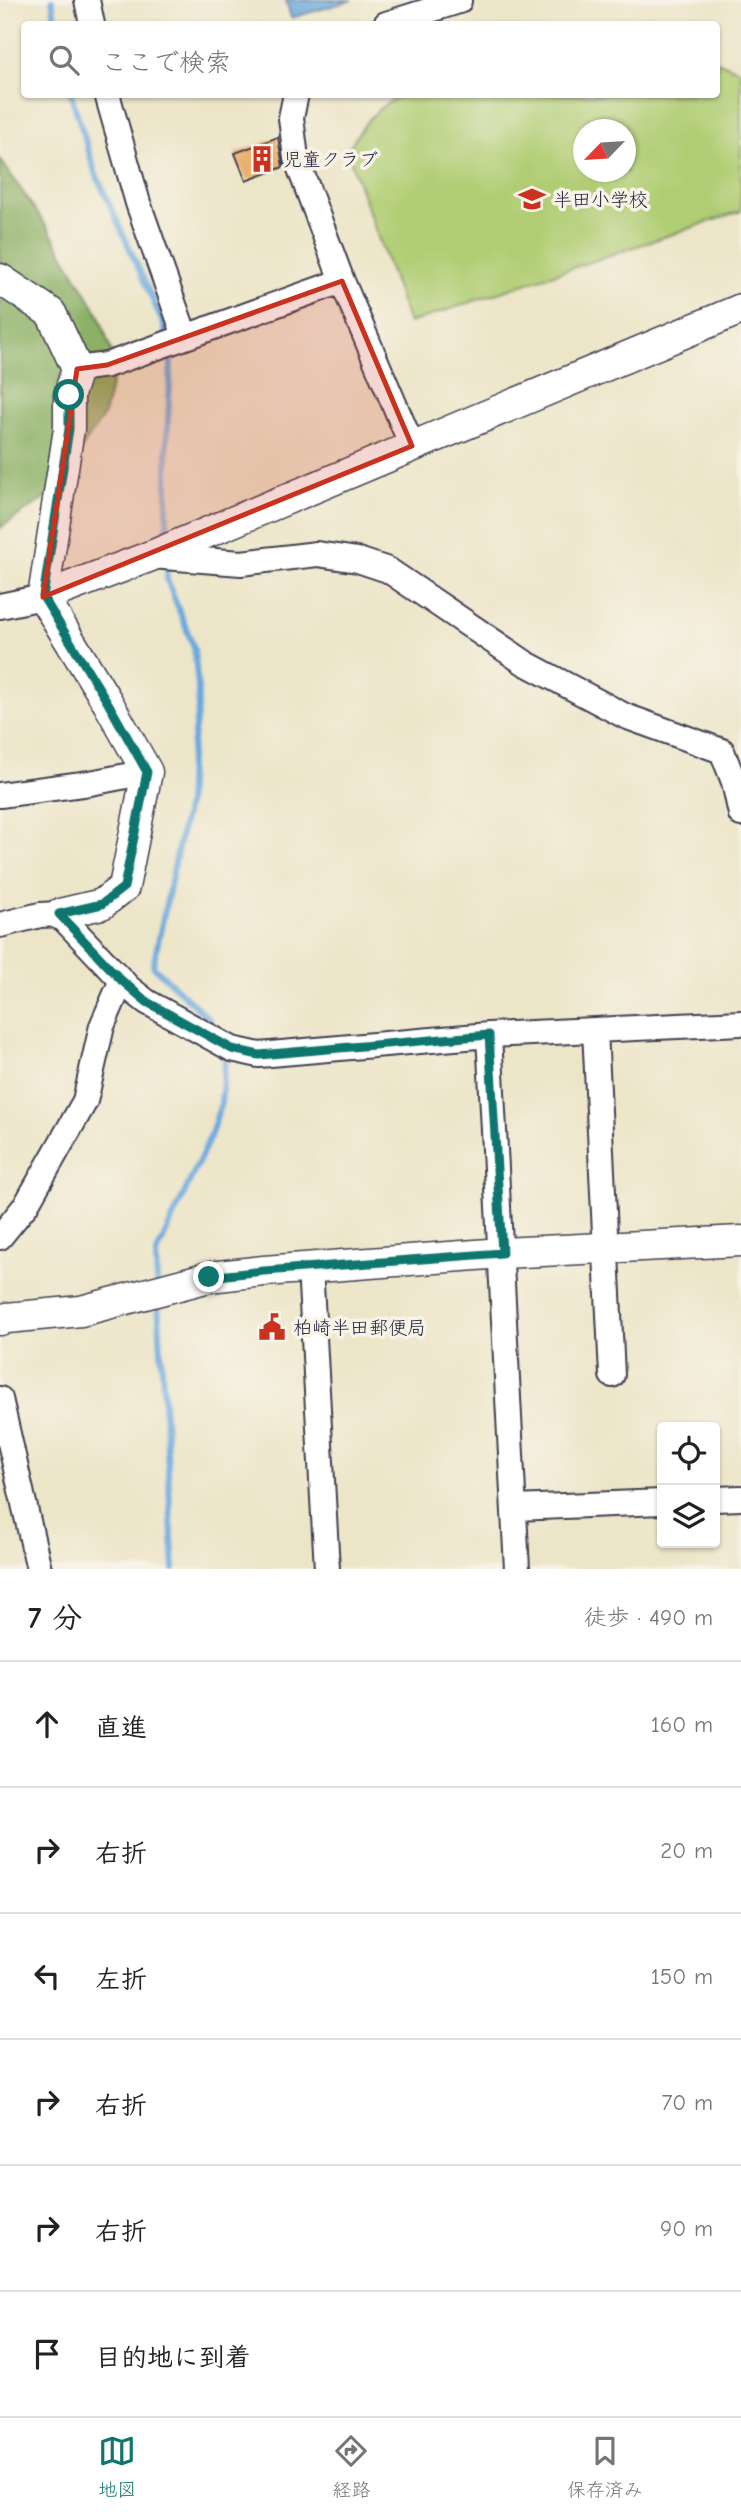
<!DOCTYPE html>
<html lang="ja">
<meta charset="utf-8">
<style>
body{margin:0;font-family:"Comic Neue","Klee One",sans-serif;background:#f2f2f2;color:#222}
.controls{position:absolute;right:21px;bottom:21px;display:grid;overflow:hidden;border-radius:7px;box-shadow:0 2px 5px #0004}
.controls button{width:63px;height:63px;display:grid;place-items:center;padding:0;border:0;border-bottom:2px solid #e0e0e0;background:#fff;color:#222;font:35px sans-serif}
.compass{position:absolute;left:573px;top:119px;width:63px;height:63px;border-radius:50%;background:#fff;box-shadow:0 2px 5px #0004;rotate:245deg}
.stop{position:absolute;width:21px;height:21px;margin:-16px;border:5px solid #0f766e;border-radius:50%;background:#fff}
.stop.end{background:#0f766e;border-color:#fff;box-shadow:0 2px 7px #0008}
.list{margin:0;padding:0;list-style:none}
h2{display:flex;justify-content:space-between;align-items:center;height:91px;margin:0;padding:0 28px;font-size:30px}
h2 small{font-size:23px;font-weight:400;color:#767676}
.list li{display:grid;grid-template-columns:46px 1fr auto;gap:21px;align-items:center;box-sizing:border-box;height:126px;padding:0 28px;border-top:2px solid #e0e0e0}
.list b{display:block;font-size:26px;white-space:nowrap}
.list em{font-size:23px;font-style:normal;color:#767676}
.icon{flex:none;width:38px;height:38px;fill:none;stroke:currentColor;stroke-width:2;stroke-linecap:round;stroke-linejoin:round}
.map{position:relative;flex:none;width:741px;height:1569px;overflow:hidden}
.search{position:absolute;background:#fff;box-shadow:0 2px 5px #0004;left:21px;right:21px;top:21px;height:77px;display:flex;align-items:center;gap:18px;box-sizing:border-box;padding:0 24px;border-radius:7px;color:#767676;font-size:26px}
.sheet{height:847px;background:#fff}
nav{display:flex;justify-content:space-around;align-items:center;box-sizing:border-box;height:98px;border-top:2px solid #e0e0e0;background:#fff;font-size:19px;color:#767676}
nav a{display:grid;justify-items:center;gap:4px}
nav .on{color:#0f766e}
.map>svg:first-child{display:block}
.green{fill:#b0cd73;stroke:#697857;stroke-width:2;fill-rule:evenodd}
.forest{fill:#8cb065;stroke:#576950;stroke-width:2}
.water{fill:#6aa9dd;stroke:#46668c;stroke-width:2}
.lines{fill:none;stroke-linecap:round;stroke-linejoin:round}
.stream{stroke:#6aa9dd;stroke-width:6}
.building{fill:#ecb06e}
.minor-casing{stroke:#403f50;stroke-width:28}
.tertiary-casing{stroke:#403f50;stroke-width:33}
.minor{stroke:#fff;stroke-width:24}
.tertiary{stroke:#fff;stroke-width:30}
.route{stroke:#0f766e;stroke-width:9}
.marked{fill:#c8321e;fill-opacity:0.2;stroke:#c8321e;stroke-width:5;stroke-linejoin:round}
.labels{text-anchor:middle;stroke-width:7;stroke-linejoin:round;paint-order:stroke}
.poi-label{font-size:19px;fill:#22223b;stroke:#f7f3e8;text-anchor:start}
</style>
<div class="map">
<svg width="741" height="1569" viewBox="0 0 741 1569">
<rect width="100%" height="100%" fill="#f7f3e8"/>
<filter id="ink" filterUnits="userSpaceOnUse"><feTurbulence type="fractalNoise" baseFrequency=".0143" numOctaves="2"/><feDisplacementMap in="SourceGraphic" scale="14" xChannelSelector="R" yChannelSelector="G"/><feConvolveMatrix kernelMatrix="1 2 1 2 8 2 1 2 1" color-interpolation-filters="sRGB"/></filter>
<filter id="wash" filterUnits="userSpaceOnUse"><feTurbulence type="fractalNoise" baseFrequency=".00686" numOctaves="4" result="noise"/><feDisplacementMap in="SourceGraphic" scale="28" xChannelSelector="R" yChannelSelector="G"/><feGaussianBlur stdDeviation="1.57" result="paint"/><feColorMatrix in="noise" values="0 0 0 0 0 0 0 0 0 0 0 0 0 0 0 0 0 1.4 0 .05"/><feComposite in="paint" operator="in"/></filter>
<g filter="url(#wash)">
<rect width="100%" height="100%" fill="#ede5c8"/>
<path class="green" d="M717 61 741 71V211L409 323 347 151C362 126 377 103 406 95L716 94ZM584 130H626V172H584Z"/>
<path class="forest" d="M0 159 49 230 99 315 116 365 104 415 52 493 0 528Z"/>
<path class="water" d="M286 0H352L291 18Z"/>
<g class="lines">
<path class="stream" d="M52 0 56 24
M71 94 95 172 164 325 166 336
M167 539V437L171 364 168 351
M167 564V580L194 648 198 686V708L189 766 187 805 153 966 210 1020 213 1029
M157 1283 156 1255 210 1137 221 1103 225 1059 222 1053
M158 1301 174 1569"/>
</g>
<g id="blocks">
<path class="building" d="M278 137 283 167 246 181 235 153Z"/>
</g>
</g>
<g filter="url(#ink)">
<use href="#blocks" fill-opacity="0" stroke="#403f50" stroke-width="2"/>
<g class="lines">
<defs>
<path id="minor" d="M87 0 92 24
M386 24 459 1
M107 94 138 203 185 336
M296 94 291 118 296 158 342 281 412 446
M77 369 107 365 342 281
M151 556 241 563 317 554 358 560 388 570 525 663 625 716 722 751 734 782 741 814
M0 606 43 597
M0 795 90 783 147 772
M0 925 40 915 59 914 129 988 147 1002 232 1049 259 1055 489 1035 741 1023
M595 1030 612 1375
M489 1035 517 1569
M0 1237 26 1205 85 1101 102 1026 122 980
M310 1267 327 1569
M0 1399 39 1569
M715 1499 741 1498
M515 1508 662 1502"/>
<path id="tertiary" d="M0 279 51 313 77 369 69 395V429L43 597 108 703 147 772 124 887 102 904 59 914
M43 597 151 556 741 309
M0 1320 7 1318 81 1311 209 1277 264 1271 502 1253 741 1241"/>
</defs>
<use href="#minor" class="minor-casing"/>
<use href="#tertiary" class="tertiary-casing"/>
<use href="#minor" class="minor"/>
<use href="#tertiary" class="tertiary"/>
</g>
</g>
<g class="lines" filter="url(#ink)">
<path class="route" d="M69 395V429L43 597 108 703 147 772 124 887 102 904 59 914 121 980 147 1002 232 1049 259 1055 489 1035 502 1253 264 1271 209 1277"/>
</g>
<path class="marked" d="M342 281 412 446 43 597 77 369 107 365Z"/>
<defs>
<symbol id="building-bare" viewBox="-9 -9 18 18"><path d="M-4-6H4V6H1V3H-1V6H-4ZM-2.5-4.3h1.7v1.8h-1.7ZM.8-4.3h1.7v1.8H.8ZM-2.5-1h1.7V.8h-1.7ZM.8-1h1.7V.8H.8Z" fill="#c8321e" stroke="#f7f3e8" stroke-width="2.5" paint-order="stroke"/></symbol>
<symbol id="school-bare" viewBox="-9 -9 18 18"><path d="M0-5L7-2L0 1L-7-2ZM-4 1L0 2.5L4 1V4Q0 6-4 4Z" fill="#c8321e" stroke="#f7f3e8" stroke-width="2.5" paint-order="stroke"/></symbol>
<symbol id="civic-bare" viewBox="-9 -9 18 18"><path d="M-.6-6.5H3V-4.5H.6V-3L4-1V1h2V6H-6V1h2V-1L-.6-3ZM-1.2 2.5V6h2.4V2.5Z" fill="#c8321e" stroke="#f7f3e8" stroke-width="2.5" paint-order="stroke"/></symbol>
</defs>
<g fill-rule="evenodd">
<use href="#building-bare" x="243" y="140" width="38" height="38"/>
<use href="#school-bare" x="513" y="180" width="38" height="38"/>
<use href="#civic-bare" x="253" y="1308" width="38" height="38"/>
</g>
<g class="labels">
<g class="poi-label">
<text x="283" y="166">児童クラブ</text>
<text x="553" y="206">半田小学校</text>
<text x="293" y="1334">柏崎半田郵便局</text>
</g>
</g>
</svg>
<div class="controls">
<button><svg class="icon" aria-label="locate" viewBox="0 0 24 24"><circle cx="12" cy="12" r="6"/><path d="M12 2v4M12 18v4M2 12h4M18 12h4"/></svg></button>
<button><svg class="icon" aria-label="layers" viewBox="0 0 24 24"><path d="M12 4l9 5-9 5-9-5zM3 14l9 5 9-5"/></svg></button>
</div>
<svg class="compass" viewBox="-18 -18 36 36"><path d="M0-13l5 13h-10z" fill="#e53935"/><path d="M0 13l5-13h-10z" fill="#767676"/></svg>
<div class="stop" style="left:69px;top:395px"></div>
<div class="stop end" style="left:209px;top:1277px"></div>
<div class="search"><svg class="icon" aria-label="search" viewBox="0 0 24 24"><circle cx="10" cy="10" r="6"/><path d="M15 15l6 6"/></svg>ここで検索</div>
</div>
<section class="sheet">
<h2>7 分<small>徒歩 · 490 m</small></h2>
<ul class="list">
<li><svg class="icon" aria-label="ahead" viewBox="0 0 24 24"><path d="M12 20V5M6 11l6-6 6 6"/></svg><div><b>直進</b></div><em>160 m</em></li>
<li><svg class="icon" aria-label="right" viewBox="0 0 24 24"><path d="M7 20v-9h11M14 6l5 5-5 5"/></svg><div><b>右折</b></div><em>20 m</em></li>
<li><svg class="icon" aria-label="left" viewBox="0 0 24 24"><path d="M17 20v-9H6M10 6l-5 5 5 5"/></svg><div><b>左折</b></div><em>150 m</em></li>
<li><svg class="icon" aria-label="right" viewBox="0 0 24 24"><path d="M7 20v-9h11M14 6l5 5-5 5"/></svg><div><b>右折</b></div><em>70 m</em></li>
<li><svg class="icon" aria-label="right" viewBox="0 0 24 24"><path d="M7 20v-9h11M14 6l5 5-5 5"/></svg><div><b>右折</b></div><em>90 m</em></li>
<li><svg class="icon" aria-label="arrive" viewBox="0 0 24 24"><path d="M6 21V4h12l-3 4 3 4H6"/></svg><div><b>目的地に到着</b></div></li>
</ul>
</section>
<nav>
<a class="on"><svg class="icon" aria-label="map" viewBox="0 0 24 24"><path d="M3 6l6-2 6 2 6-2v14l-6 2-6-2-6 2zM9 4v14M15 6v14"/></svg>地図</a>
<a><svg class="icon" aria-label="directions" viewBox="0 0 24 24"><path d="M12 3l9 9-9 9-9-9zM9 14v-3h6M13 9l2 2-2 2"/></svg>経路</a>
<a><svg class="icon" aria-label="saved" viewBox="0 0 24 24"><path d="M7 4h10v16l-5-4-5 4z"/></svg>保存済み</a>
</nav>
